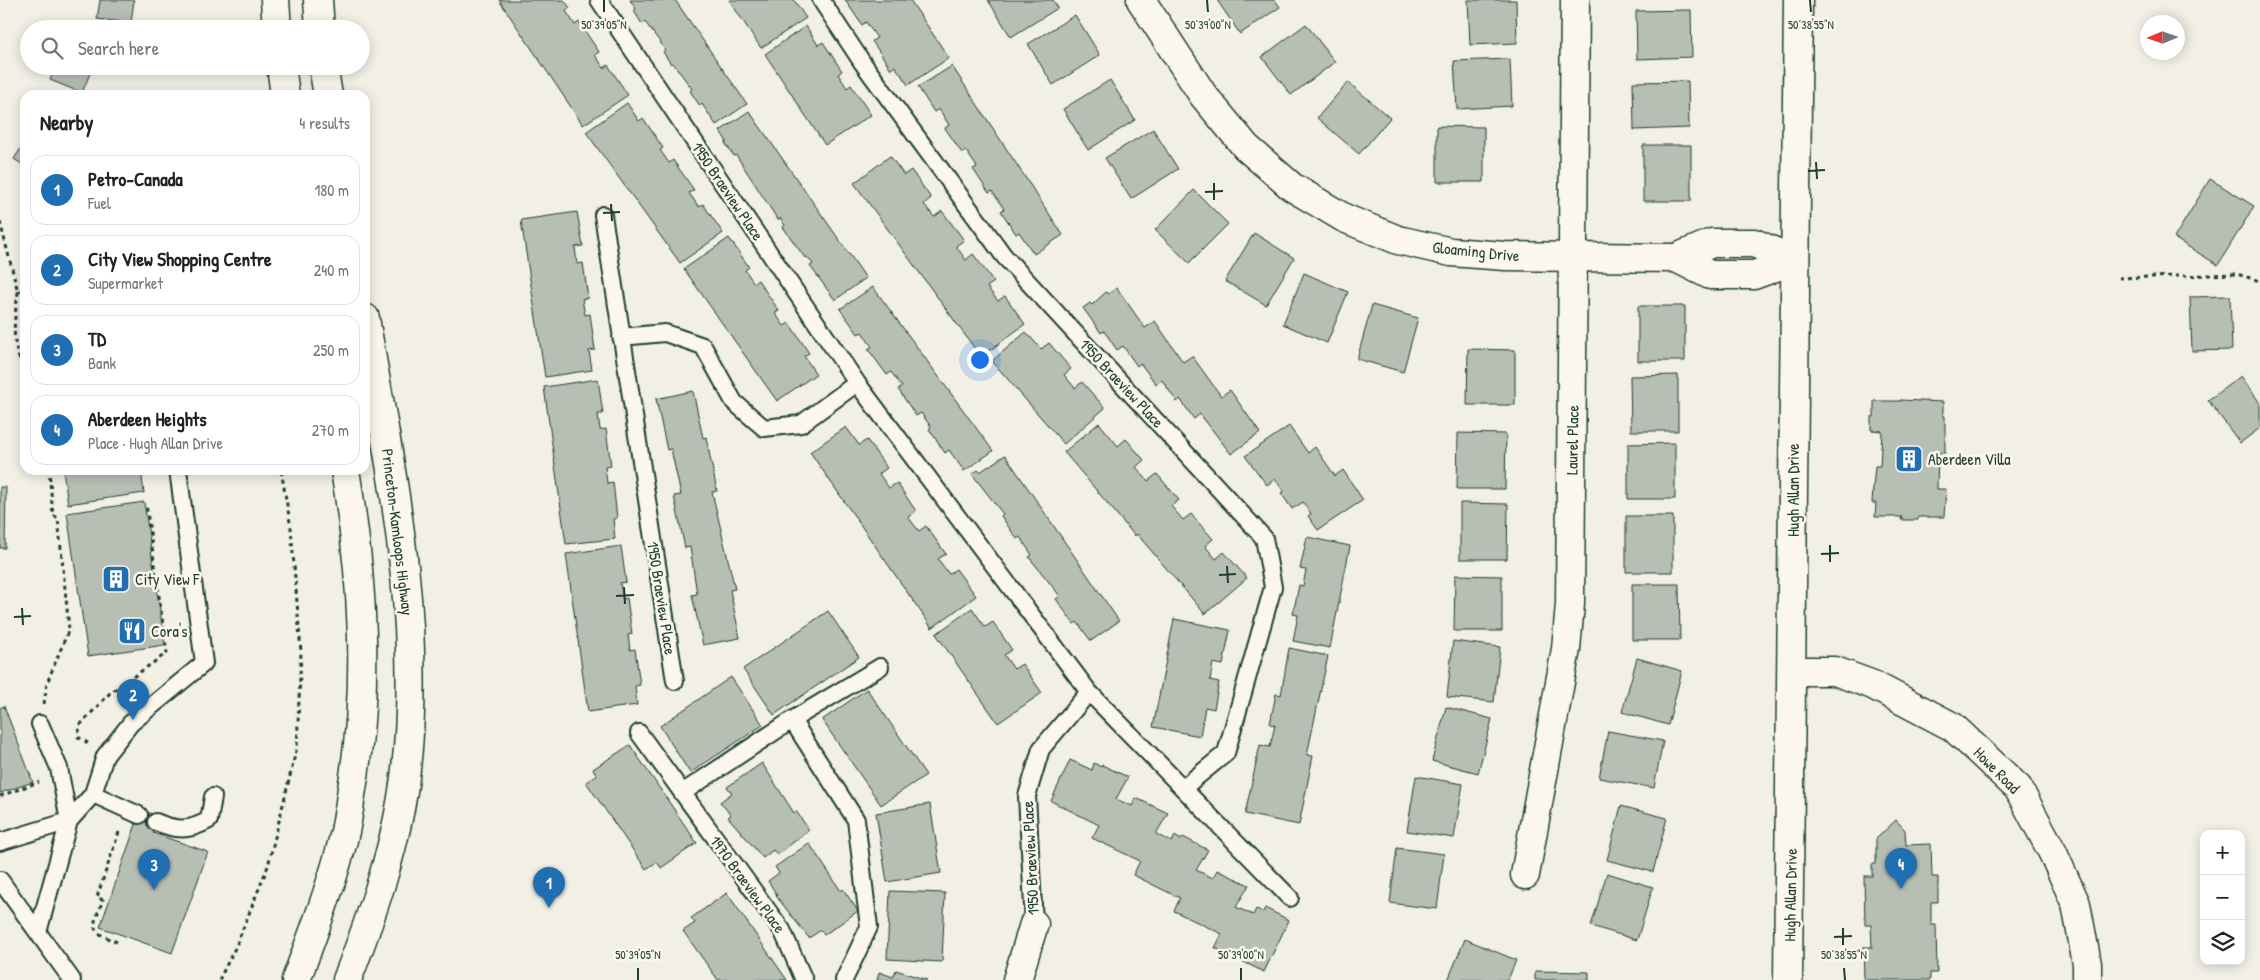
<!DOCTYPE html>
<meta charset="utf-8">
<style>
body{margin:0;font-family:"Patrick Hand",sans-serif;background:#f2f2f2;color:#222}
.controls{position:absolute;right:15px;bottom:15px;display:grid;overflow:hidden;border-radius:10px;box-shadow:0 2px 12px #0003}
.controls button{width:45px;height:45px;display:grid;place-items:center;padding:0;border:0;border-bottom:1px solid #e0e0e0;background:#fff;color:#222;font:25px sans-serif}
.compass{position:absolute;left:2140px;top:15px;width:45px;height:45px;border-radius:50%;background:#fff;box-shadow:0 2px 12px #0003;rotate:268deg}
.you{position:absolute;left:979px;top:359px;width:18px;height:18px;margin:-12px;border:4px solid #fff;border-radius:50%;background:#1a73e8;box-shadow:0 0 0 8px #1a73e833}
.badge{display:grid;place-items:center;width:32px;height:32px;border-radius:50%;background:#1f6fb2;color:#fff;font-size:16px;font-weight:700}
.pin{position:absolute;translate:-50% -41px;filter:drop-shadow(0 1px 2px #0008)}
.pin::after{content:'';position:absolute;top:26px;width:18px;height:15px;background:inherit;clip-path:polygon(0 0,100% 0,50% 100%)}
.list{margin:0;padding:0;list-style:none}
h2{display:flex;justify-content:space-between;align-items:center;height:65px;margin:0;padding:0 20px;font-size:21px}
h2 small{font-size:16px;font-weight:400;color:#767676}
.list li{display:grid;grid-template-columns:32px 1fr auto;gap:15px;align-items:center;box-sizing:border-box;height:70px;margin:0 10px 10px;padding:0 10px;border:1px solid #e0e0e0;border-radius:15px}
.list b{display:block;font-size:19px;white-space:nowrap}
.list p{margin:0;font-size:16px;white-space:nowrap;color:#767676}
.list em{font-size:16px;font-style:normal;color:#767676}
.icon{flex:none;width:28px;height:28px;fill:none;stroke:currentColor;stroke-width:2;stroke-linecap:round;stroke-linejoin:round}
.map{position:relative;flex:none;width:2260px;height:980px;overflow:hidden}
.search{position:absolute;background:#fff;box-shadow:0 2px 12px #0003;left:20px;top:20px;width:350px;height:55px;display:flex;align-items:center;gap:12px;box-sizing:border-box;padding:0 18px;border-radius:28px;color:#767676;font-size:19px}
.panel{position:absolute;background:#fff;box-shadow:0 2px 12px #0003;left:20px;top:90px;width:350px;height:385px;border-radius:15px}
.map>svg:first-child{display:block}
.building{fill:#b7beb3;stroke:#1f3d34}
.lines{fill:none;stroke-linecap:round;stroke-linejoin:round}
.lane-casing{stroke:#1f3d34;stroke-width:20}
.street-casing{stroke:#1f3d34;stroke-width:31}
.secondary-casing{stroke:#1f3d34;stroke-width:31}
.primary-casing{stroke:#1f3d34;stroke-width:31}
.path{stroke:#1f3d34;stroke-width:3;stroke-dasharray:4 4;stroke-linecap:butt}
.lane{stroke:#fbf7ec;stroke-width:16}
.street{stroke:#fbf7ec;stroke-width:28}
.secondary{stroke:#fbf7ec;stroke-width:28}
.primary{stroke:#fbf7ec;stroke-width:28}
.ticks{fill:none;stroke:#1f3d34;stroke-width:2}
.labels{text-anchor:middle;stroke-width:5;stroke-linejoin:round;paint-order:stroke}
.street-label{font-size:16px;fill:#1f3d34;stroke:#fbf7ec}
.poi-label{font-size:16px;fill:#1f3d34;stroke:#fbf7ec;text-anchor:start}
.ticks-label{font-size:12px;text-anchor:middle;fill:#1f3d34;stroke:#fbf7ec;stroke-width:5;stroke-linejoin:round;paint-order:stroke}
</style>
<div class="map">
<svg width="2260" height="980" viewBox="0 0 2260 980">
<rect width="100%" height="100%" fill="#f2f0e5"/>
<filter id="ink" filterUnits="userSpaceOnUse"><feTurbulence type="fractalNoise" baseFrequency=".02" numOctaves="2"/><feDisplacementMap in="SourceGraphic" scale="10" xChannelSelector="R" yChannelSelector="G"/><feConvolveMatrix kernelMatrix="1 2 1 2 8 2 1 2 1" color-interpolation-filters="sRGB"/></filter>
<g filter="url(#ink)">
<path class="building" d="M100 0H134L131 23 97 19Z
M499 0H564L570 8 566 11 575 25 579 22 599 52 595 55 604 68 608 65 628 95 583 125Z
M630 0H675L747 104 716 125 702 104 700 106 690 91 692 89 673 63 671 64 663 52 665 50 660 42 645 22 642 24 634 11 636 9Z
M729 0H794L806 18 761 48Z
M845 0H910L949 58 908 85 895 66 891 69 872 41 877 38 866 22 862 25Z
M988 0H1053L1058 8 1011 37Z
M1217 0H1275L1280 7 1240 34Z
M1468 0H1516L1517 43 1470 45Z
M1691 10 1692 57 1637 59 1636 11Z
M1075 15 1100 55 1053 85 1028 44Z
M74 23 87 29H72Z
M1306 24 1335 62 1291 95 1262 57Z
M806 26 818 45 823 42 842 71 838 74 847 88 851 85 871 115 825 145 765 54Z
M1510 59 1512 106 1457 109 1454 61Z
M56 66H93L82 93 50 80Z
M952 66 1063 235 1034 254 1019 232 1016 234 1001 211 1004 209 992 191 989 193 973 169 977 167 966 151 962 153 945 128 949 125 939 109 934 112 918 87Z
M1110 80 1135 120 1088 150 1063 109Z
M1688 81 1689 128 1634 130 1633 82Z
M1348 82 1390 118 1359 154 1317 118Z
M627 103 639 121 643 118 663 148 660 150 669 163 673 160 694 190 689 193 699 207 703 204 723 233 680 263 586 132Z
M749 111 866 278 835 300 810 266 813 264 807 257 805 258 783 227 785 225 780 218 778 220 736 155 734 156 725 143 727 142 720 131Z
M1437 126 1484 127V182H1437Z
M1153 129 1178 169 1131 199 1105 158Z
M25 142V166L14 159Z
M1643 145H1691V201H1643Z
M890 156 904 175 911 170 931 198 924 204 934 217 942 211 964 240 956 246 966 260 973 254 994 282 987 287 998 301 1005 296 1025 324 981 357 854 183Z
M2210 179 2254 206 2218 265 2174 238Z
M1194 190 1228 224 1189 263 1155 230Z
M577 212 583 246 575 247 577 264 583 263 588 298 582 299 585 315 590 314 595 350 589 351 592 370 545 377 521 220Z
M1254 233 1294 258 1266 305 1225 281Z
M729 238 749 267 745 270 754 283 758 280 779 311 775 313 784 326 789 323 809 353 804 356 816 374 777 401 684 269Z
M1304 273 1348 292 1327 343 1283 324Z
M873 287 993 451 964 471 949 450 945 453 929 429 931 427 921 413 916 416 898 389 902 387 891 372 887 375 868 349 872 347 862 332 858 334 840 309Z
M1117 288 1145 328 1155 321 1183 362 1192 356 1221 396 1230 390 1260 433 1231 454 1200 414 1194 419 1180 399 1177 402 1162 380 1156 384 1140 363 1137 366 1123 346 1117 350 1104 331 1101 333 1083 308 1090 303 1092 305 1106 292 1108 294Z
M2230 296 2232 350 2192 351 2190 297Z
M1372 305 1418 318 1403 372 1357 359Z
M1638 306H1685V361H1638Z
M1026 332 1041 349 1049 343 1071 369 1064 375 1075 388 1082 382 1105 408 1064 444 992 361Z
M1468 349 1515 350V405H1467Z
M1678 375V431H1631L1630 376Z
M2241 376 2260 403V428L2240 443 2208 400Z
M598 379 603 414H598L600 430 606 429 611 466 605 467 607 483 613 482 617 518 613 519 615 539 566 544 544 387Z
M693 391 703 438 706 437 717 491 712 492 735 589 730 590 740 638 703 645 692 595 697 594 690 547 685 548 674 496 681 495 671 449 667 450 656 399Z
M1900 400 1943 402V416H1945V453H1938L1937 489H1946L1944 517H1918V520H1901L1902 517H1875L1876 503H1872L1873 488 1875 466H1880L1882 431 1871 430V417H1874V401H1901Z
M1099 423 1118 446 1126 439 1144 460 1136 467 1148 481 1157 474 1179 500 1171 506 1183 520 1191 514 1213 539 1205 546 1216 559 1224 552 1247 578 1205 614 1137 534 1135 536 1064 452Z
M1289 426 1308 453 1315 447 1335 476 1343 470 1363 500 1318 530 1308 516 1311 514 1303 502 1292 509 1281 493 1284 492 1275 479 1267 485 1245 456Z
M846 427 859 445 867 440 887 468 879 474 889 488 897 483 916 511 908 517 919 531 926 526 946 554 938 559 949 574 956 569 976 596 932 628 810 452Z
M1458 433 1506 434 1505 489H1457Z
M1675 443V499H1628V444Z
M1005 455 1119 621 1091 641 1077 622 1074 624 1056 599 1060 596 1029 557 1032 555 1020 537 1017 539 1001 516 1003 514 972 474 978 470 980 472Z
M63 470H141L144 493 68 504Z
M0 487H6L5 548H0Z
M144 502 165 645 88 656 67 513Z
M1460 503 1508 504 1507 559H1460Z
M1626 516H1673V572H1626Z
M1307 537 1350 546 1330 648 1293 641 1298 615 1293 614 1299 585 1303 586 1306 570 1300 569Z
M621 546 626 582 620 583 623 599 627 598 632 634 628 635 630 650 635 649 640 685 635 686 637 705 588 712 566 554Z
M1455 575 1502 576V631H1454Z
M1632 584H1679L1680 640H1632Z
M972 608 985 627 993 622 1012 650 1004 655 1014 669 1022 664 1042 693 998 723 936 634Z
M828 611 859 657 774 715 743 669Z
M1174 619 1230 630 1223 665 1213 663 1210 680 1219 682 1214 709 1205 707 1200 736 1153 727Z
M1453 641 1500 647 1494 702 1447 697Z
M1289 648 1328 656 1307 755 1313 756 1299 825 1245 814 1260 745 1270 747 1275 725 1270 724 1276 694 1281 695Z
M1637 658 1682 671 1668 725 1622 712Z
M731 677 763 725 690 773 660 726Z
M867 689 926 775 881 805 822 720Z
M4 706 33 782 0 793V708Z
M1446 707 1492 719 1478 773 1432 761Z
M1608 731 1663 741 1654 788 1599 778Z
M630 745 697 843 661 868 657 862 646 869 586 782 597 775 593 769Z
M1070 760 1092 770 1094 763 1101 767 1102 765 1128 777 1116 799 1132 806 1136 798 1168 813 1156 834 1172 842 1175 836 1181 840 1183 837 1208 850 1196 870 1213 878 1217 870 1249 885 1236 907 1253 915 1256 909 1263 912 1265 908 1289 920 1264 972 1215 948 1222 934 1174 911 1180 898 1133 875 1140 861 1092 838 1099 825 1051 801Z
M762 763 794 813 796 811 809 830 777 855 773 850 763 858 728 817 731 815 720 802 732 793 727 787Z
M1416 776 1463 784 1454 838 1407 831Z
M930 804 941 873 887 882 876 813Z
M1621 806 1667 818 1653 872 1607 860Z
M141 810 159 816 153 833 208 852 172 953 100 927Z
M1896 820 1905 830 1906 845 1931 844 1932 877H1938V902H1931V925H1936L1937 973H1930V980H1864L1863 947H1872L1871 925H1865L1864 876H1872V864H1876V839Z
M809 843 841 891 843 889 858 911 824 935 821 930 809 938 776 896 777 895 768 881 779 873 775 867Z
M1397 848 1444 854 1437 909 1390 903Z
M1607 873 1653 887 1637 940 1591 926Z
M890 891 945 893 942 962 887 959Z
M727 893 787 980H718L683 931 695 923 691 918Z
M1465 939 1516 960 1508 980H1448Z
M896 970 927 980H877L879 972 893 977Z
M1535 971 1589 972V980H1535Z"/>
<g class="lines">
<defs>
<path id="lane" d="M599 0 857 383 1089 692 1290 898
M821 0 862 62 1004 256 1264 538 1273 587 1226 753 1183 788
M603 215 675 681
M621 337 665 333 703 346 734 402 764 428 801 424 857 383
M792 720 856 820 869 927 844 980
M40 724 59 768 69 821
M639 733 782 930 804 980
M682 793 792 720 880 667
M93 794 139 815
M156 822C177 831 189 831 209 820L213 797
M0 842 69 821
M0 880 72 980
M1034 924 1027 796 1041 749 1089 692
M38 932 69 821 93 794 105 756 131 723 204 663 178 470"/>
<path id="street" d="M1141 0 1203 95 1246 147 1292 187 1344 218 1398 240 1451 252 1505 256 1676 258 1712 243H1754L1794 260
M1676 258 1710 275H1754L1794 260
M1525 875 1566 649 1570 604 1575 0
M1017 980 1034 924"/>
<path id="secondary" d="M1793 671H1835L1873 685 1953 727 2018 788 2053 853 2076 904 2087 964V980
M1788 980 1798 0"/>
<path id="primary" d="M275 0 277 29
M318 0 320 29
M281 66 285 95
M323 66 328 95
M296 980C313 934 331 887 343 840 347 825 349 810 351 795 370 687 363 578 345 470
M347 980C373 912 398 842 406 769 423 617 390 467 365 318"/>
</defs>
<use href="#lane" class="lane-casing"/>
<use href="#street" class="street-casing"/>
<use href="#secondary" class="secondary-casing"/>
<use href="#primary" class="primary-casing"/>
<path class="path" d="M0 222 18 292 25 290
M2119 278 2237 274 2260 281
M18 292C15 316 9 347 25 368
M44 704 47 683 69 629 58 518 53 515 49 470
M88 743 78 737 80 725 110 693 167 653 146 504
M0 796 39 782
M117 942C87 930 92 928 103 900L97 897 119 832
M219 980 236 946 268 866 297 747 301 652 291 528 281 470"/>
<use href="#lane" class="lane"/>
<use href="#street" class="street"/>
<use href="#secondary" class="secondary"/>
<use href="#primary" class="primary"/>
</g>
</g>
<path class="ticks" d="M604 0V12M1207 0 1208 12M1810 0 1811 12M1816 162 1817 179M1808 171 1825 170M1214 183V200M1205 192 1223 191M611 204 612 221M603 213 620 212M1830 545V562M1821 554 1839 553M1227 566 1228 583M1219 575 1236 574M624 587 625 604M616 596 634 595M22 608 23 625M14 617 31 616M1843 928V945M1834 937 1852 936M638 968V980M1241 968V980M1844 968 1845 980"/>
<defs>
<symbol id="building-square" viewBox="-11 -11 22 22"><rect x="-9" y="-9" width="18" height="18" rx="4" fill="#1f6fb2" stroke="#fbf7ec"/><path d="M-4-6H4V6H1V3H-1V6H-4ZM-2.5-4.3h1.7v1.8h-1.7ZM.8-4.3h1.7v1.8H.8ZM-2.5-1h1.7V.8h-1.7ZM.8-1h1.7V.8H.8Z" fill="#fff"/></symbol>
<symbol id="restaurant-square" viewBox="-11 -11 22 22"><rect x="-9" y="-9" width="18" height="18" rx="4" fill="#1f6fb2" stroke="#fbf7ec"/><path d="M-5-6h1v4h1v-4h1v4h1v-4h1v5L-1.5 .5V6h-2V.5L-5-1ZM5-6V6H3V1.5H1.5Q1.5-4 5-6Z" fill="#fff"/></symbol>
</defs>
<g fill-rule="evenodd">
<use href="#building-square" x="1893" y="443" width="32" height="32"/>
<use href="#building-square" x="100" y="563" width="32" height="32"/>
<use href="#restaurant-square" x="116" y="615" width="32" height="32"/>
</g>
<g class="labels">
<g class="street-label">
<text transform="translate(728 191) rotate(56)" y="6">1950 Braeview Place</text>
<text transform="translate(1476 251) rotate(6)" y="6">Gloaming Drive</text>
<text transform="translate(1122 383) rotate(47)" y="6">1950 Braeview Place</text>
<text transform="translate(1572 440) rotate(-89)" y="6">Laurel Place</text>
<text transform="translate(1793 490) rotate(-90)" y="6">Hugh Allan Drive</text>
<text transform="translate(398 532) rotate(83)" y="6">Princeton-Kamloops Highway</text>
<text transform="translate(662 598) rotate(81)" y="6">1950 Braeview Place</text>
<text transform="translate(1997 770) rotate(45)" y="6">Howe Road</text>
<text transform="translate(1030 858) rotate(-93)" y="6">1950 Braeview Place</text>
<text transform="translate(748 884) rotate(54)" y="6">1970 Braeview Place</text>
<text transform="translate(1790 895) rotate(-89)" y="6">Hugh Allan Drive</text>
</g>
<g class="poi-label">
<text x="1928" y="465">Aberdeen Villa</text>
<text x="135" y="585">City View F</text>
<text x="151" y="637">Cora's</text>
</g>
</g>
<g class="ticks-label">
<text x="604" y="29">50°39'05"N</text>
<text x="1208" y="29">50°39'00"N</text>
<text x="1811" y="29">50°38'55"N</text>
<text x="638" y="959">50°39'05"N</text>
<text x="1241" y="959">50°39'00"N</text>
<text x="1844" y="959">50°38'55"N</text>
</g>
</svg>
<div class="controls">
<button>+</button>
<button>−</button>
<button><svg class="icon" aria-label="layers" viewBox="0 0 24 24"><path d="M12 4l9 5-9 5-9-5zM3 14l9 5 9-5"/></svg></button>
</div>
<svg class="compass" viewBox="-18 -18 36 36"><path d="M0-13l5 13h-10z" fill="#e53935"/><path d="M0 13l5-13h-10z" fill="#767676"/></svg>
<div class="you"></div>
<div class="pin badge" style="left:549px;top:908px">1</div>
<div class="pin badge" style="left:133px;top:720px">2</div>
<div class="pin badge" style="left:154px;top:890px">3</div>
<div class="pin badge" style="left:1901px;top:889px">4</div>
<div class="search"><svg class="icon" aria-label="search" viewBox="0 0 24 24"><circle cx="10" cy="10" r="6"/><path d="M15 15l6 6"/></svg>Search here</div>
<section class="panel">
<h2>Nearby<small>4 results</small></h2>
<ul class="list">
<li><span class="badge">1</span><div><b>Petro-Canada</b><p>Fuel</p></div><em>180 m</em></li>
<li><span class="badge">2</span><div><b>City View Shopping Centre</b><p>Supermarket</p></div><em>240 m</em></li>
<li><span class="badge">3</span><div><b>TD</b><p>Bank</p></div><em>250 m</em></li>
<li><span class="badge">4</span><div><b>Aberdeen Heights</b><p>Place · Hugh Allan Drive</p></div><em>270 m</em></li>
</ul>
</section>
</div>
